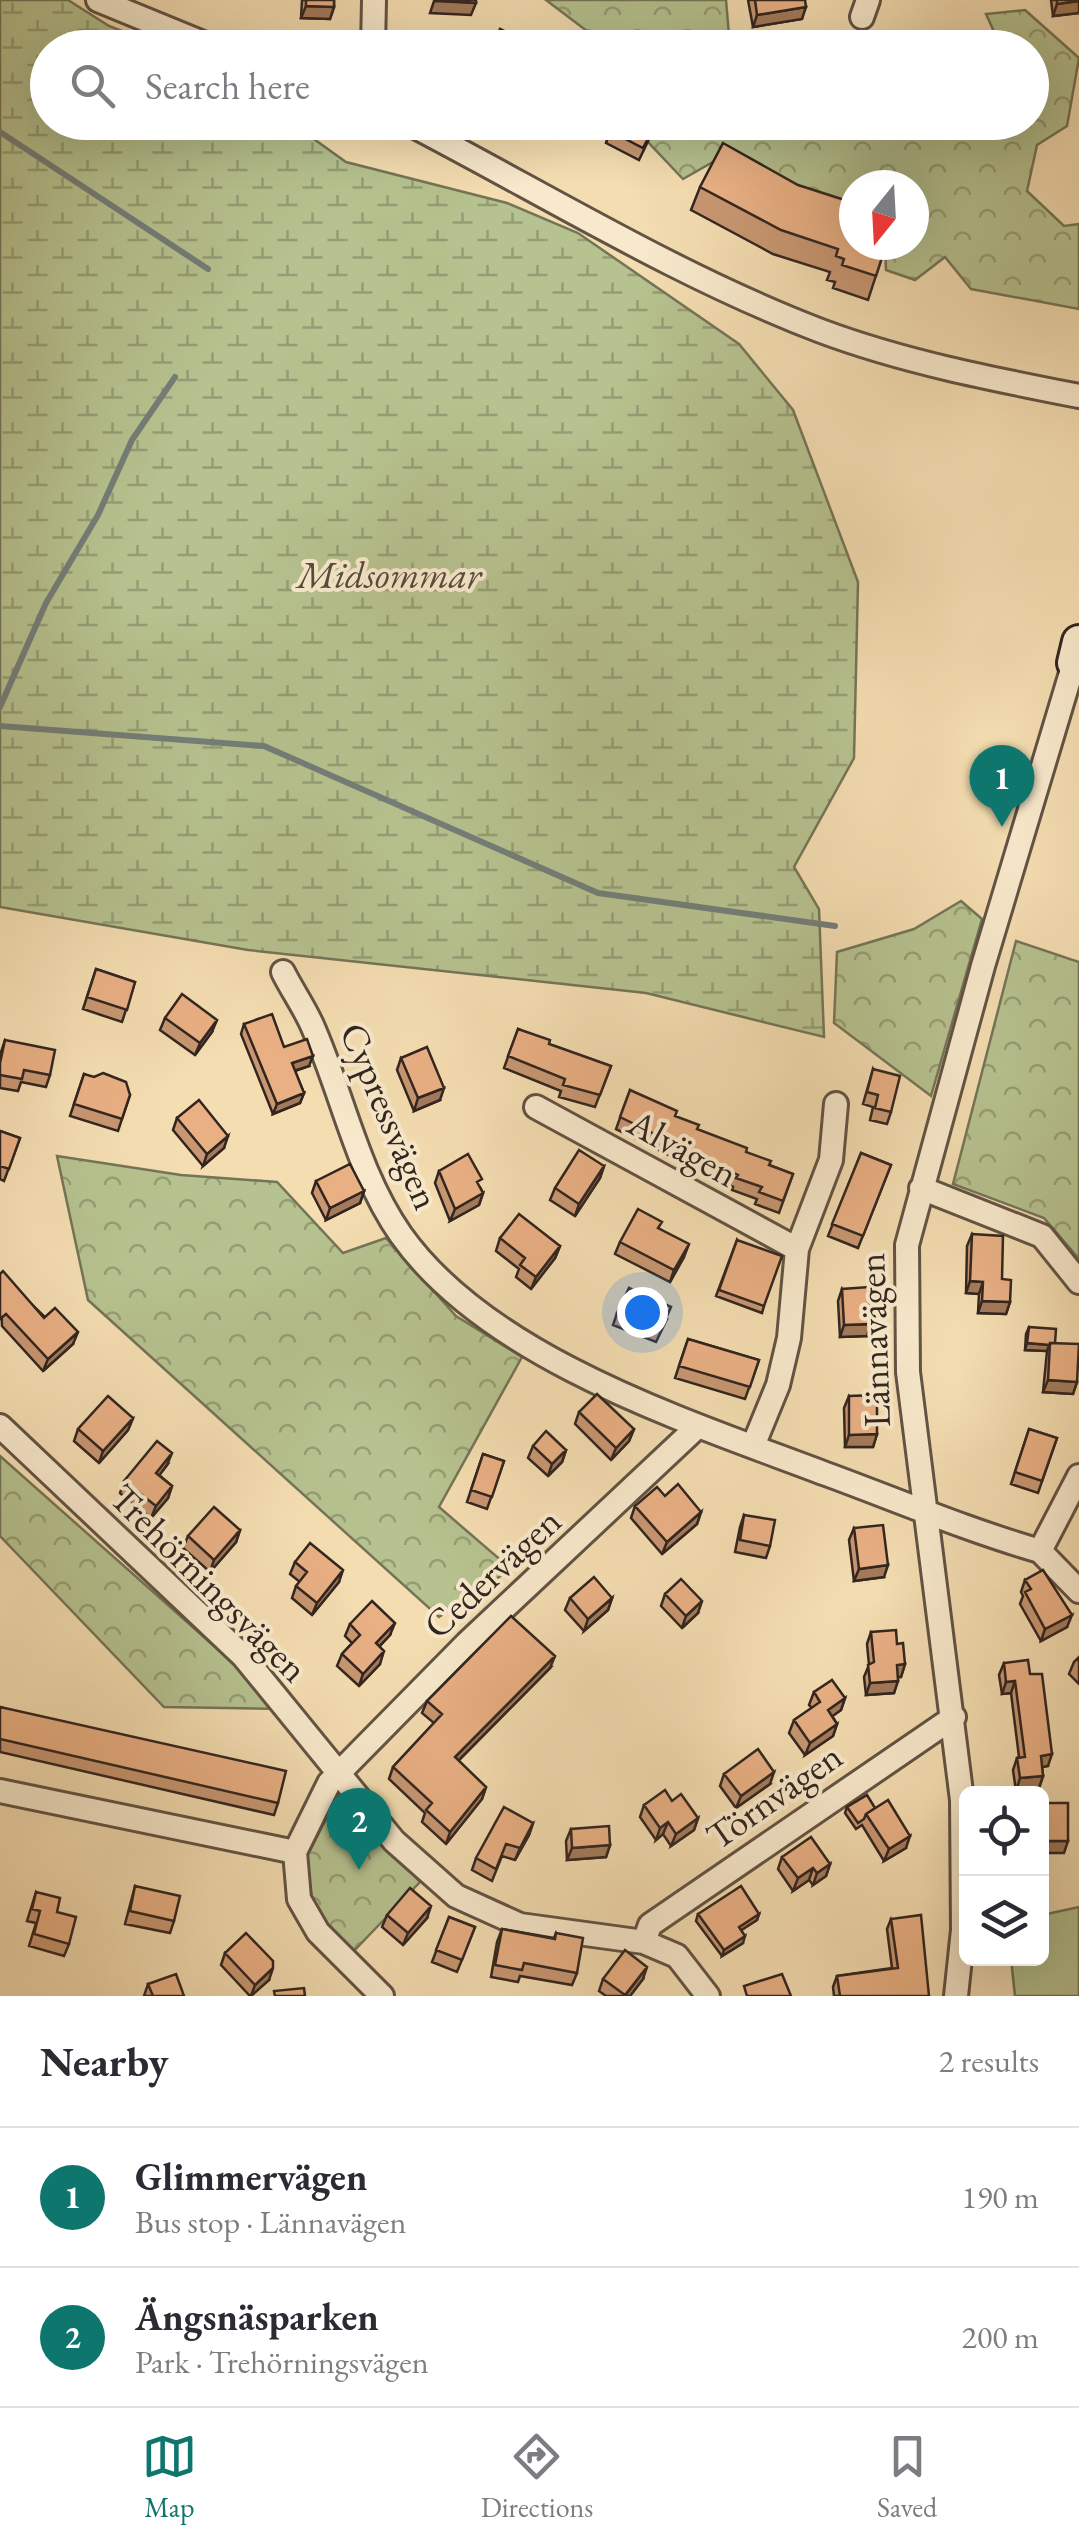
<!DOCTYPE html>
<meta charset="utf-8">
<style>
body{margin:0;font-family:"EB Garamond",serif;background:#f7f7f7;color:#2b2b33}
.controls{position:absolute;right:30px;bottom:30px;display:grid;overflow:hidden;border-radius:15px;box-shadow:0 10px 40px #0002}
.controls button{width:90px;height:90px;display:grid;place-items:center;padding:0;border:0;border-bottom:2px solid #e1e1e2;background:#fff;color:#2b2b33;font:50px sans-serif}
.compass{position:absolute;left:839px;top:170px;width:90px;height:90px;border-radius:50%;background:#fff;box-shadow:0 10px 40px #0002;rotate:198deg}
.you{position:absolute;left:642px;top:1312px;width:35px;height:35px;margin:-25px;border:8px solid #fff;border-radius:50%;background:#1a73e8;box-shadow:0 0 0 15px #1a73e833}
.badge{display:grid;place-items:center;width:65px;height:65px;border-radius:50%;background:#0f766e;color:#fff;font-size:32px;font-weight:700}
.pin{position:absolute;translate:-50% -82px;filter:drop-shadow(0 2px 5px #0008)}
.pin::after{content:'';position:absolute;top:52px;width:35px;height:30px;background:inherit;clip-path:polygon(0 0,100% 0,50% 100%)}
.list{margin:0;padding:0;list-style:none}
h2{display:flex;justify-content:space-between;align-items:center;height:130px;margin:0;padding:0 40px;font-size:42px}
h2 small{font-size:32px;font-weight:400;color:#7c7c81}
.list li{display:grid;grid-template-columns:65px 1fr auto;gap:30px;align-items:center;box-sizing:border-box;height:140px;padding:0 40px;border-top:2px solid #e1e1e2}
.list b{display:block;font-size:38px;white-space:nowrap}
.list p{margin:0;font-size:32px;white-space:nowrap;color:#7c7c81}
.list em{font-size:32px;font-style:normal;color:#7c7c81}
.icon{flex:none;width:55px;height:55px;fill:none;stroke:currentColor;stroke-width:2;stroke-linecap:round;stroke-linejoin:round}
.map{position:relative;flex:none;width:1079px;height:1996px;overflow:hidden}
.search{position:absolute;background:#fff;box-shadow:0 10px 40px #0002;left:30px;right:30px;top:30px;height:110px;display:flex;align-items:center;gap:25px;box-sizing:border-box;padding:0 35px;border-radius:55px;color:#7c7c81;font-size:38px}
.sheet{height:410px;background:#fff}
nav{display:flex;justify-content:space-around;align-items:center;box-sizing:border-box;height:140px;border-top:2px solid #e1e1e2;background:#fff;font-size:28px;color:#7c7c81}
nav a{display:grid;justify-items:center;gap:5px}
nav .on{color:#0f766e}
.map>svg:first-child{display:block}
.forest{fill:url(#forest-crowns);stroke:#747457;stroke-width:2.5}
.wetland{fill:url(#wetland-marsh);stroke:#747457;stroke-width:2.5}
.garden{fill:#b6c28f;stroke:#747457;stroke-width:2.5}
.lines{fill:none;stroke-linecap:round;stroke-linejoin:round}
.stream{stroke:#737e78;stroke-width:6}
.street-casing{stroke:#625344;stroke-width:28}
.secondary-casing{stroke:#32251f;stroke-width:38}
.street{stroke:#f8e9cc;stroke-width:22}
.secondary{stroke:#f8e9cc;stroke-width:32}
.wall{fill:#c89772;stroke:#32251f;stroke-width:2.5}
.shaded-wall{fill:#a37b5c;stroke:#32251f;stroke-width:2.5}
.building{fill:#e9b084;stroke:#32251f;stroke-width:2.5}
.labels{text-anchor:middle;stroke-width:8;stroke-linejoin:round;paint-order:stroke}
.park-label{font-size:38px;font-style:italic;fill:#534c3b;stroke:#f8e9cc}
.street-label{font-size:38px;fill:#32251f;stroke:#f8e9cc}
</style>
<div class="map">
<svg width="1079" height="1996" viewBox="0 0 1079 1996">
<defs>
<pattern id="forest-crowns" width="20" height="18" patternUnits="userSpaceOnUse" patternTransform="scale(2.5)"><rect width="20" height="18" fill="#b6c28f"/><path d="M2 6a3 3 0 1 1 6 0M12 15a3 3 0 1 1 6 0" fill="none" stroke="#959d74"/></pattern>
<pattern id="wetland-marsh" width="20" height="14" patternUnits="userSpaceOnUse" patternTransform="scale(2.5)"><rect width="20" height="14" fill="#b6c28f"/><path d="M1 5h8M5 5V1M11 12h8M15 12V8" fill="none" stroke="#959d74"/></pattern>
</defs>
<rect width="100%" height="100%" fill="#f4ddb1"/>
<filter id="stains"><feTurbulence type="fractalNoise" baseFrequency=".002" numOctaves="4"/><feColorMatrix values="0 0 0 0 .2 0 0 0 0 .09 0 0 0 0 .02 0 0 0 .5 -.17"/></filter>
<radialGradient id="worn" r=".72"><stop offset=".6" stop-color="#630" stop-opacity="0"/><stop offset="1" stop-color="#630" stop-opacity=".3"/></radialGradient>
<path class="forest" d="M546 0H726L730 47H608Z
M1025 10 1079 58 1067 126 1037 145 1027 191 1064 226 1079 224V309L971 289 945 257 915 280 886 270 885 245H914V185H854V223L713 162 683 179 630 123 1032 122V48L1001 47 986 14Z
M961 901 982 919 931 1096 834 1023 837 952 914 929Z
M1016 941 1079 962V1259L1044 1218 953 1184Z
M57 1156 181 1175 277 1182 343 1253 386 1238 456 1316 522 1357 439 1507 511 1569 439 1617 88 1300Z
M0 1456 285 1709 164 1707 0 1536Z
M341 1790 420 1882 351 1954 314 1913 306 1858Z"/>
<path class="wetland" d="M0 0H68L109 26 162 47 48 48V122L305 123 311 137 346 162 507 203 578 233 739 344 793 410 858 582 854 758 794 867 819 909 824 1037 646 993 248 950 0 907Z"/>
<path class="garden" d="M1079 1907V1996H1015L1011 1959 1042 1958V1915Z"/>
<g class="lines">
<path class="stream" d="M0 132 208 269
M0 707 46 603 98 515 132 440 175 377
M0 726 264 746 598 893 835 926"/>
<defs>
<path id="street" d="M98 0 215 48
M862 17 868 0
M373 48 374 0
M406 122C543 193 677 276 821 331 904 362 992 379 1079 396
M283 972C292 990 304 1007 312 1025 343 1095 357 1172 401 1235 489 1359 689 1422 826 1474 897 1500 967 1530 1040 1551L1079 1591
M536 1107 797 1249
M921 1188 1042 1236 1079 1282
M0 1426 243 1656 394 1841 456 1896 520 1925 644 1942 677 1956 708 1996
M753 1446 778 1385 789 1338 797 1249 831 1160 836 1104
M1040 1551 1079 1476
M0 1791 295 1852
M644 1942 650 1925 954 1717
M382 1996 318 1932 299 1899 295 1852 329 1783 467 1643 696 1428
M956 1996 963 1930 962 1800 908 1372 907 1245 983 966 1074 663"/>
<path id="secondary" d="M1079 642 1074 663 1079 664"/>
</defs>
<use href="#street" class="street-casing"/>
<use href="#secondary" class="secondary-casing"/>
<use href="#street" class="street"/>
<use href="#secondary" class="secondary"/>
</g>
<path class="wall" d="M302 0H334V7L330 19 301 18Z
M748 0H805L802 19 753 27Z
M1051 0H1079V13L1053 16Z
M610 131 650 137 639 160 606 143Z
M700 187 854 245 885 248 868 300 833 288 835 282 827 280 830 272 773 254 691 210Z
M96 969 135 982 122 1022 83 1009Z
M165 1018 212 1032 195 1055 160 1030Z
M244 1024 284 1047 309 1066 295 1071 304 1093 300 1103 273 1114 241 1034Z
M518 1029 549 1044 611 1066 595 1107 559 1097 561 1091 504 1068Z
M5 1040 50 1075 46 1087 21 1082 18 1091 0 1088V1055Z
M401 1058 440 1100 414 1111 397 1070Z
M873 1069 891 1112 887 1124 870 1120 873 1107 863 1104Z
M84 1074 130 1095 118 1131 70 1116Z
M630 1090 697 1129 746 1152 769 1165 793 1174 779 1213 755 1204 757 1199 732 1190 733 1187 616 1129Z
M177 1118 224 1148 203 1166 173 1130Z
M0 1131 20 1138 4 1181 0 1179Z
M861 1153 891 1165 858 1248 828 1236Z
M604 1166 600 1178 575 1216 550 1200 555 1188Z
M439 1171 480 1187 483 1193 479 1205 450 1221 435 1183Z
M316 1181 364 1191 360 1203 326 1220 312 1193Z
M659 1228 684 1257 670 1282 615 1254 620 1242Z
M972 1234 1010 1302 1006 1314 978 1313 979 1294 966 1293 967 1246Z
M500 1238 560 1246 555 1258 531 1289 516 1277 519 1269 496 1251Z
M737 1240 764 1306 762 1313 716 1296Z
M0 1274 73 1344 43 1371 2 1326Z
M842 1289 867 1336 840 1337 838 1301Z
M617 1313 667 1319 656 1342 613 1325Z
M1029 1327 1055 1343 1077 1382 1073 1394 1043 1392 1047 1351 1025 1350 1026 1334Z
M688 1339 759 1360 745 1399 675 1378Z
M849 1396 877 1434 873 1447H845L844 1408Z
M579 1412 634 1429 629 1441 611 1460 575 1424Z
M133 1418 128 1430 99 1463 74 1441 78 1429Z
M1029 1429 1057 1438 1038 1493 1011 1484Z
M533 1446 566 1450 562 1462 548 1476 528 1458Z
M483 1454 504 1461 487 1509 467 1502Z
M167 1465 159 1475 172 1486 168 1498 151 1518 120 1493 124 1481Z
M665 1496 701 1512 697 1524 662 1554 631 1518 635 1506Z
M744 1515 770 1546 766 1558 735 1552 740 1527Z
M854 1528 884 1577 854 1581 849 1540Z
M240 1530 236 1542 210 1572 183 1548 188 1536Z
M295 1562 339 1582 312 1615 292 1598 296 1586 300 1582 290 1574Z
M1025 1580 1067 1627 1041 1641 1020 1604 1023 1596 1021 1592Z
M665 1594 698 1613 682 1628 661 1606Z
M570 1598H612L608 1610 584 1631 565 1610Z
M350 1624 390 1635 379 1647 380 1664 359 1686 337 1666 342 1654 352 1643 345 1636Z
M871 1632 897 1644 905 1664 901 1677H898L894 1693 866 1695 864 1677 869 1665 867 1644Z
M1079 1657V1684L1069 1674 1074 1662Z
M1004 1663 1030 1674 1048 1766 1042 1767 1043 1776 1039 1788 1016 1791 1013 1770 1017 1758 1019 1757 1011 1693 1002 1694 999 1675Z
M550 1668 458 1761 486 1787 482 1799 446 1844 422 1822 425 1813 389 1779 393 1767 434 1723 422 1713 427 1701Z
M814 1692 845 1698 841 1710 832 1716 837 1724 833 1736 805 1755 789 1733 794 1720 812 1708 809 1705Z
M0 1707 278 1803 274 1815 0 1752Z
M724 1774 770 1784 736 1808 720 1786Z
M672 1801 698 1818 694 1830 671 1846 663 1834 656 1840 640 1817 644 1805Z
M847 1807 875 1808 906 1848 884 1861 862 1825 856 1829 845 1813Z
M533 1823 529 1835 515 1860 502 1856 492 1881 472 1870 476 1858Z
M571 1829 610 1845 606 1857 567 1860 566 1841Z
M782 1857 830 1864 826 1876 813 1885 809 1880 793 1891 778 1869Z
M135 1886 174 1921 170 1933 125 1924Z
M36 1892 57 1912 69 1944 64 1956 29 1946 36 1923 27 1921Z
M698 1914H759L757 1920 741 1930 743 1943 722 1956 696 1921Z
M387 1915 427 1918 403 1945 382 1927Z
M449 1917 475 1927 457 1972 432 1962Z
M891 1919 929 1996H834L833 1987 837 1976 892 1968 887 1929Z
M502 1929 554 1938 556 1933 577 1973 572 1985 520 1976 518 1982 491 1977 497 1942Z
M225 1953 269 1980 250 1996 221 1965Z
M603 1979H643L630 1996H606L599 1991Z
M148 1984 184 1996H144Z"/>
<path class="shaded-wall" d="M434 1 476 3 471 15 430 13Z
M1079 1V13L1053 16 1057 4Z
M306 6 334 7 330 19 301 18Z
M806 7 802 19 753 27 757 15Z
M217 1020 212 1032 195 1055 200 1043Z
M313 1056 309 1066 288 1073 292 1063Z
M444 1088 440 1100 414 1111 418 1098Z
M304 1093 300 1103 273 1114 277 1104Z
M228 1136 224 1148 203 1166 207 1154Z
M604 1166 600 1178 575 1216 579 1204Z
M364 1191 360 1203 326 1220 330 1208Z
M483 1193 479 1205 450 1221 455 1209Z
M689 1244 684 1257 670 1282 674 1270Z
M560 1246 555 1258 531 1289 536 1277Z
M970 1281 983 1282 979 1294 966 1293Z
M982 1301 1010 1302 1006 1314 978 1313Z
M871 1324 867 1336 840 1337 844 1325Z
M78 1332 73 1344 43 1371 48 1359Z
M1027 1343 1049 1345 1047 1351 1025 1350Z
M1048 1380 1077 1382 1073 1394 1043 1392Z
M133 1418 128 1430 99 1463 103 1451Z
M634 1429 629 1441 611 1460 616 1448Z
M877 1434 873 1447H845L849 1435Z
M566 1450 562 1462 548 1476 552 1464Z
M172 1453 167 1465 152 1485 156 1473Z
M172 1486 168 1498 151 1518 156 1506Z
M701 1512 697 1524 662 1554 667 1542Z
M240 1530 236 1542 210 1572 214 1560Z
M888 1565 884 1577 854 1581 859 1569Z
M343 1570 339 1582 312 1615 317 1603Z
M612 1598 608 1610 584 1631 588 1619Z
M702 1601 698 1613 682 1628 686 1616Z
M1072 1615 1067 1627 1041 1641 1045 1629Z
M395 1623 390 1635 371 1655 376 1643Z
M384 1651 380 1664 359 1686 363 1674Z
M555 1656 550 1668 450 1769 455 1757Z
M905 1664 901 1677H892L897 1665Z
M898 1681 894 1693 866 1695 870 1683Z
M1015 1681 1011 1693 1002 1694 1006 1682Z
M845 1698 841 1710 823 1723 828 1710Z
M837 1724 833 1736 805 1755 810 1743Z
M1052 1754 1048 1766 1036 1768 1041 1756Z
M774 1772 770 1784 736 1808 741 1796Z
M1043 1776 1039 1788 1016 1791 1020 1778Z
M486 1787 482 1799 446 1844 450 1832Z
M698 1818 694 1830 671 1846 676 1834Z
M668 1822 663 1834 656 1840 660 1828Z
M533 1823 529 1835 515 1860 520 1848Z
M910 1836 906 1848 884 1861 889 1849Z
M1042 1841H1068L1064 1853H1042Z
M610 1845 606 1857 567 1860 572 1848Z
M830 1864 826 1876 813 1885 817 1873Z
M813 1868 809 1880 793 1891 798 1878Z
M431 1906 427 1918 403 1945 408 1933Z
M759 1914 757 1920 737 1933 739 1927Z
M745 1936 743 1943 722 1956 724 1950Z
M647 1967 643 1979 630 1996H625Z
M273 1968 269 1980 251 1996 255 1985Z"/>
<path class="building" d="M306 0H334V7L306 6Z
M434 0H476V3Z
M755 0H805L806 7 757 15Z
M1057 0H1079V1L1057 4Z
M500 29 521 39 517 48H491Z
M910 42 911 48H886V45Z
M968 42V48H927Z
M615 122H650L655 125 643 148 610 131Z
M723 143 798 185 854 203V245H876L885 248 876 276 842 265 844 259 836 256 838 249 781 230 700 187Z
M96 969 135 982 127 1010 87 997Z
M182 994 217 1020 200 1043 165 1018Z
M272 1014 284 1047 307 1039 313 1056 292 1063 304 1093 277 1104 244 1024Z
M518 1029 550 1040 549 1044 611 1066 600 1095 563 1085 565 1079 508 1056Z
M5 1040 55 1050 50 1075 24 1070 22 1079 0 1075V1063Z
M427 1047 444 1088 418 1098 401 1058Z
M873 1069 900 1076 891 1112 875 1108 878 1095 867 1092Z
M103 1073 126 1082 130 1095 122 1119 74 1104 84 1074 94 1077Z
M630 1090 677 1111 675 1116 699 1125 697 1129 747 1148 746 1152 771 1161 769 1165 793 1174 783 1201 759 1192 762 1187 736 1178 738 1175 620 1117Z
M199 1100 228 1136 207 1154 177 1118Z
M0 1131 20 1138 9 1169 0 1166Z
M579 1150 604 1166 579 1204 555 1188Z
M861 1153 891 1165 863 1236 832 1224Z
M468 1154 482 1179 477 1182 483 1193 455 1209 439 1171Z
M350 1164 364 1191 330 1208 316 1181Z
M638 1209 662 1222 658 1228 689 1244 674 1270 620 1242Z
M519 1214 560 1246 536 1277 520 1265 525 1258 500 1238Z
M972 1234 1003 1236 1002 1279 1011 1280 1010 1302 982 1301 983 1282 970 1281Z
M737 1240 782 1256 764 1306 719 1290Z
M3 1271 44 1318 55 1308 78 1332 48 1359 6 1314 0 1319V1274Z
M869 1287 871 1324 844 1325 842 1289Z
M629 1288 671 1307 661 1330 617 1313Z
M1029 1327 1056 1329 1055 1343H1050V1345L1027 1343Z
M688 1339 759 1360 750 1387 679 1366Z
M1050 1343 1079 1344 1077 1382 1048 1380Z
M597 1394 634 1429 616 1448 579 1412Z
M877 1395V1434L849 1435V1396Z
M108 1396 133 1418 103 1451 78 1429Z
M1029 1429 1057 1438 1042 1481 1015 1472Z
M546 1431 566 1450 552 1464 533 1446Z
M157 1441 172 1453 156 1473 172 1486 156 1506 124 1481Z
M483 1454 504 1461 492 1497 471 1490Z
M678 1484 701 1512 667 1542 635 1506 657 1487 665 1496Z
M214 1507 240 1530 214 1560 188 1536Z
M744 1515 775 1520 770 1546 740 1540Z
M883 1525 888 1565 859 1569 854 1528Z
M310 1543 343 1570 317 1603 296 1586 307 1572 295 1562Z
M1043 1570 1072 1615 1045 1629 1025 1592 1031 1589 1025 1580Z
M594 1577 612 1598 588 1619 570 1598Z
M681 1579 702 1601 686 1616 665 1594Z
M372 1601 395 1623 376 1643 384 1651 363 1674 342 1654 360 1635 350 1624Z
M511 1616 555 1656 455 1757 486 1787 450 1832 426 1810 432 1803 393 1767 442 1714 427 1701Z
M896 1630 897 1644 903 1643 905 1664 897 1665 898 1681 870 1683 868 1665 874 1662 871 1632Z
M1028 1660 1030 1674H1042L1052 1754 1041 1756 1043 1776 1020 1778 1017 1758 1025 1757 1015 1681 1006 1682 1004 1663Z
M832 1680 845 1698 828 1710 837 1724 810 1743 794 1720 820 1702 814 1692Z
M0 1707 286 1771 278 1803 0 1739Z
M758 1749 774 1772 741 1796 724 1774Z
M665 1790 672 1801 681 1794 698 1818 676 1834 668 1822 660 1828 644 1805Z
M867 1795 875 1808 866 1814 864 1819 858 1823 847 1807Z
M888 1800 910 1836 889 1849 866 1814Z
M1042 1803H1068V1841H1042Z
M504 1807 533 1823 520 1848 506 1844 496 1869 476 1858Z
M609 1826 610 1845 572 1848 571 1829Z
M811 1837 830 1864 817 1873 813 1868 798 1878 782 1857Z
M135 1886 180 1896 174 1921 130 1911Z
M741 1886 759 1914 739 1927 745 1936 724 1950 698 1914Z
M410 1888 431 1906 408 1933 387 1915Z
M36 1892 60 1898 57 1912 76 1917 69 1944 34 1934 40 1911 32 1909Z
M921 1915 929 1996H840L837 1976 898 1968 891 1919Z
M449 1917 475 1927 462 1960 436 1950Z
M502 1929 555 1939 556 1933 583 1938 577 1973 524 1963 522 1970 495 1965Z
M246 1933 273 1961V1968L255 1985 225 1953Z
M625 1950 647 1967 625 1995 603 1979Z
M176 1974 184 1996H153L148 1984Z
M782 1974 791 1996H747L744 1986Z
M304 1988 305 1996H275L274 1991Z"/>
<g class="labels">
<g class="park-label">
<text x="389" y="588">Midsommar</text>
</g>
<g class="street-label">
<text transform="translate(390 1116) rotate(67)" y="13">Cypressvägen</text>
<text transform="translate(683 1148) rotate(29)" y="13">Alvägen</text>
<text transform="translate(874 1340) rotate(-92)" y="13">Lännavägen</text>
<text transform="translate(492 1573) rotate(-43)" y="13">Cedervägen</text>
<text transform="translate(209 1583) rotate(45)" y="13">Trehörningsvägen</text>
<text transform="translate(774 1796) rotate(-35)" y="13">Törnvägen</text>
</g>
</g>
<rect width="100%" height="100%" filter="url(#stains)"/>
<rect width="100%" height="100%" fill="url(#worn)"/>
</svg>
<div class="controls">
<button><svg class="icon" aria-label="locate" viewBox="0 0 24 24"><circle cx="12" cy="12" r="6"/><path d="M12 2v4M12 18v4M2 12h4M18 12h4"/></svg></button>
<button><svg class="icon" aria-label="layers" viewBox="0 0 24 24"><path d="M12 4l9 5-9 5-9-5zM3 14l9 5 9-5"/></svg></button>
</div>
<svg class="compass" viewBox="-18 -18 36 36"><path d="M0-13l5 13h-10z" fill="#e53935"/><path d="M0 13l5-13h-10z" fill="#7c7c81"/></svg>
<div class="you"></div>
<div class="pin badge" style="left:1002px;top:827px">1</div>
<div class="pin badge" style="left:359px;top:1870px">2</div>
<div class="search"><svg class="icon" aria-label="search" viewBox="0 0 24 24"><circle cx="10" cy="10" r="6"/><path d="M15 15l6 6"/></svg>Search here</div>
</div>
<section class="sheet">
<h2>Nearby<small>2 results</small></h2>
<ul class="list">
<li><span class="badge">1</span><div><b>Glimmervägen</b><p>Bus stop · Lännavägen</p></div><em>190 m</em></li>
<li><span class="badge">2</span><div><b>Ängsnäsparken</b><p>Park · Trehörningsvägen</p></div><em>200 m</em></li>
</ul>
</section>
<nav>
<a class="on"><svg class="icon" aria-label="map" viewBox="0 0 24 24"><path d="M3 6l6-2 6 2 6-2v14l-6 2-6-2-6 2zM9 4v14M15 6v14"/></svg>Map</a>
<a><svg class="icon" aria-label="directions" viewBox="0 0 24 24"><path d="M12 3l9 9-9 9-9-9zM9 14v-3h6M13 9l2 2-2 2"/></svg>Directions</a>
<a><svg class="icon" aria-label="saved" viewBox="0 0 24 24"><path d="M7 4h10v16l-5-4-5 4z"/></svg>Saved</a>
</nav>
